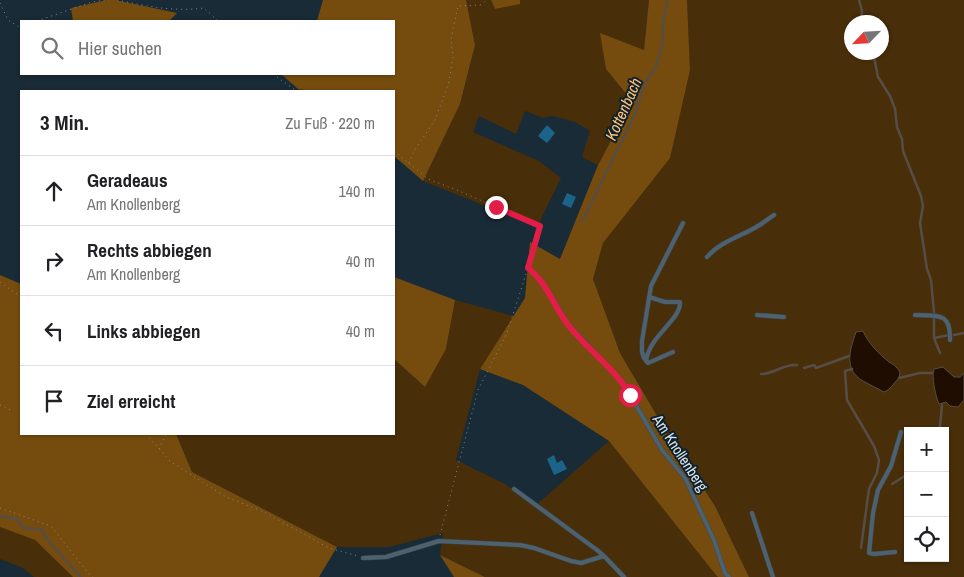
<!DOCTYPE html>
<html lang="de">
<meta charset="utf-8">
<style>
body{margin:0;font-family:"Archivo Narrow",sans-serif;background:#f2f2f2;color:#202124}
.controls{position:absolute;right:15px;bottom:15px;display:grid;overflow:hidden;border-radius:0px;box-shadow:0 1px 4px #0004}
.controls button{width:45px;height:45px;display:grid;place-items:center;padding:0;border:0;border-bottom:1px solid #e0e0e0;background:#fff;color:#202124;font:25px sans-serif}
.compass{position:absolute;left:844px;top:15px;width:45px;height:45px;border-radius:50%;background:#fff;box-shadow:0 1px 4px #0004;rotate:245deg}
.stop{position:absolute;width:15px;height:15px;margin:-11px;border:4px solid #e11d48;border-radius:50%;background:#fff}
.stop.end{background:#e11d48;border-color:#fff;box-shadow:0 1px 5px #0008}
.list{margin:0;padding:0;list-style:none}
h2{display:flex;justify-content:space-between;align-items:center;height:65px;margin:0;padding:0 20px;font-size:21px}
h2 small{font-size:16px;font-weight:400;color:#757577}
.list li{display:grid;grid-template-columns:32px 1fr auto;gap:15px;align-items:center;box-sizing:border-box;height:70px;padding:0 20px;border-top:1px solid #e0e0e0}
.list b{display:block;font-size:19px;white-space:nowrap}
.list p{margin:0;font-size:16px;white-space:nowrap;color:#757577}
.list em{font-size:16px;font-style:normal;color:#757577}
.icon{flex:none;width:28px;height:28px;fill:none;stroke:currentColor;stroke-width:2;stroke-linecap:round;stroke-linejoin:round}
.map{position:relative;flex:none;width:964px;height:577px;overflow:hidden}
.search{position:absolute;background:#fff;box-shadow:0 1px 4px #0004;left:20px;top:20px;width:375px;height:55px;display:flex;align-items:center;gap:12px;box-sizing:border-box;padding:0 18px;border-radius:0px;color:#757577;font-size:19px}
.panel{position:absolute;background:#fff;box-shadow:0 1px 4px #0004;left:20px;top:90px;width:375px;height:345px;border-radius:0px}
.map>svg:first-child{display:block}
.green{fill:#482e09;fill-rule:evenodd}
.forest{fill:#764c0e}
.water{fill:#1e0d00;stroke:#564e46}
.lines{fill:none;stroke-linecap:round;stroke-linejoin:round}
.stream{stroke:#564e46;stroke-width:2.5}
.building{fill:#1c6389}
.lane-casing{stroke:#3b4953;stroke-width:5}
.path{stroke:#7c8b94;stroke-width:1;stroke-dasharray:1 4;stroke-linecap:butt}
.lane{stroke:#4d616e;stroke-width:4}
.route{stroke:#e11d48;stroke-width:6}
.labels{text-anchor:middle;stroke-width:4;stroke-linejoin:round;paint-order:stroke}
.street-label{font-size:15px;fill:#d9e4eb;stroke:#10212c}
.water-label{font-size:16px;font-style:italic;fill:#fec177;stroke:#10212c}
</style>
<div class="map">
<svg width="964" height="577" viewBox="0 0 964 577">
<rect width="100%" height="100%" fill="#192b36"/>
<path class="green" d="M466 0H491L495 9 520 3V0H649L644 50 601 34 606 69 632 101 598 165 582 157 590 131 575 122 553 116 543 118 525 111 516 134 479 116 473 132 539 161 561 178 537 227 423 181 460 104 475 45Z
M687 0H964V577H749L715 506 666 431 620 353 593 279 603 243 626 212 690 70ZM852 22H882V52H852ZM908 431H945V558H908Z
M455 300 514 316 480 369 456 460 505 484 535 506 609 441 718 577H485L440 555 443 533 389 547H337L192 472 176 434H394V359L425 387 446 349Z
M0 527 35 540 73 577H34L23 568 0 559Z"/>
<path class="forest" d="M107 0H115L177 13 169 21H73L71 8Z
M323 0H466L475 45 460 104 423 181 394 156V91H310L298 89 281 74H394V21H317Z
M491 0H520V4L495 9Z
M649 0H687L690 70 670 158 603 243 593 279 620 353 666 431 715 506 749 577H718L716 575 609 441 523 385 480 369 525 298 530 242 560 259 598 165 632 101 606 69 600 33 644 50Z
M0 275 21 284V434H176L192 472 337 547 319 577H73L35 540 0 527Z
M394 277 455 300 446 349 425 387 394 359Z
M440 555 485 577H454Z"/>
<path class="water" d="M863 331C868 343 879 354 889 362 894 365 896 366 900 372L899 378C894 383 890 390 884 392 877 388 870 385 863 381 843 369 850 350 856 332Z
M943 367 954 377H960L964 373V400L958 407 950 406 946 402 939 404C936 398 931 376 934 369Z"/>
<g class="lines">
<path class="stream" d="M859 0 862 11 861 22
M873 52 878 77 890 96 895 109 897 127 902 139 903 151 921 196 923 206 920 223 927 269 931 280 934 312
M582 222 635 114 645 82 656 67 663 41V22L668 0
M934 318V338L940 353
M954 335 964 333
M934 338 949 335
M804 368 814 365 816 368 849 356
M852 369 845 371 847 400 874 446 879 460 877 473 869 489 861 548
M761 374C775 374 782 364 797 365
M899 378 920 373H932
M937 431 940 426 942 405
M892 484 908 474
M0 516 17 519 23 528 41 529 51 544 81 577"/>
</g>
<path class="building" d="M547 125 555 133 547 143 538 136Z
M567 193 576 197 571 208 562 204Z
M554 455 557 463 562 460 567 469 554 475 547 459Z"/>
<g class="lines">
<defs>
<path id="lane" d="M540 227 528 268 535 274 552 297 566 322 623 383 662 450 685 478 714 540 725 573 729 577
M707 257C721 241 740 237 758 226 763 223 768 219 774 215
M757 315 784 317
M915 315C938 316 951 312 950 340
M673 352 648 363 644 358 642 352V341L651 286 683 223
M646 361C649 336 681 320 680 302H665L649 297
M514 489 597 550 604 556
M752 513 773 577
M895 552 874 554 869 553 873 513 878 490 891 466 901 432
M363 558 386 557 439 541 520 545 534 548 571 561 581 563 604 556 624 577"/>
</defs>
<use href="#lane" class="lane-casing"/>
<path class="path" d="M117 0C147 6 172 12 204 8L218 21
M0 3 8 20 19 27 21 26
M37 21 92 2 106 0
M273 74 295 90 299 91
M394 151 428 179 457 190 535 224
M409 163 414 151 435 120 449 82 453 57 451 39 458 6 481 5 486 0
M0 282 21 297
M0 405 11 410
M146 434 171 462 226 497 262 511 329 548 358 556
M159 449 166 434
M0 508 51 526 89 574 93 577
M440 535 478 390 507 333 526 274"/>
<use href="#lane" class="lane"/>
</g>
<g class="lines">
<path class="route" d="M496 207 540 226 528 268C546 282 553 304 566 322 585 348 614 367 630 395"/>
</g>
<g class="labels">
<g class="street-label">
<text transform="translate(680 453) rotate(57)" y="5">Am Knollenberg</text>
</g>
<g class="water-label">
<text transform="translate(623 109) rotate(-66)" y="6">Kottenbach</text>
</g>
</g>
</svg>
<div class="controls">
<button>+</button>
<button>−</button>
<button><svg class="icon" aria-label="locate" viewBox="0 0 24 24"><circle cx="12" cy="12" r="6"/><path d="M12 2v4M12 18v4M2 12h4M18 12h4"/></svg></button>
</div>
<svg class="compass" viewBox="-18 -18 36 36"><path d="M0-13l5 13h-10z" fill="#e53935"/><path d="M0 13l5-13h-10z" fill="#757577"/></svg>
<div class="stop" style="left:630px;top:395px"></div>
<div class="stop end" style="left:496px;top:207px"></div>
<div class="search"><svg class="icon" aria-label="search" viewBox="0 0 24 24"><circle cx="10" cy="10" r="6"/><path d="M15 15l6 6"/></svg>Hier suchen</div>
<section class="panel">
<h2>3 Min.<small>Zu Fuß · 220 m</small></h2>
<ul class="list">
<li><svg class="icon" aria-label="ahead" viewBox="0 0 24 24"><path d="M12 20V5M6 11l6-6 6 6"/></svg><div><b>Geradeaus</b><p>Am Knollenberg</p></div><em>140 m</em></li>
<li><svg class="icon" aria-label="right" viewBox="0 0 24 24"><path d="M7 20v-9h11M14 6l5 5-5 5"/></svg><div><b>Rechts abbiegen</b><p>Am Knollenberg</p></div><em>40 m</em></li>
<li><svg class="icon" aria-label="left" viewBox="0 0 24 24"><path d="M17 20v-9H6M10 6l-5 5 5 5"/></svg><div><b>Links abbiegen</b></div><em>40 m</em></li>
<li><svg class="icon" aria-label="arrive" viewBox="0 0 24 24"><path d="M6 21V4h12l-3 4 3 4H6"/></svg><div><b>Ziel erreicht</b></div></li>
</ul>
</section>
</div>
